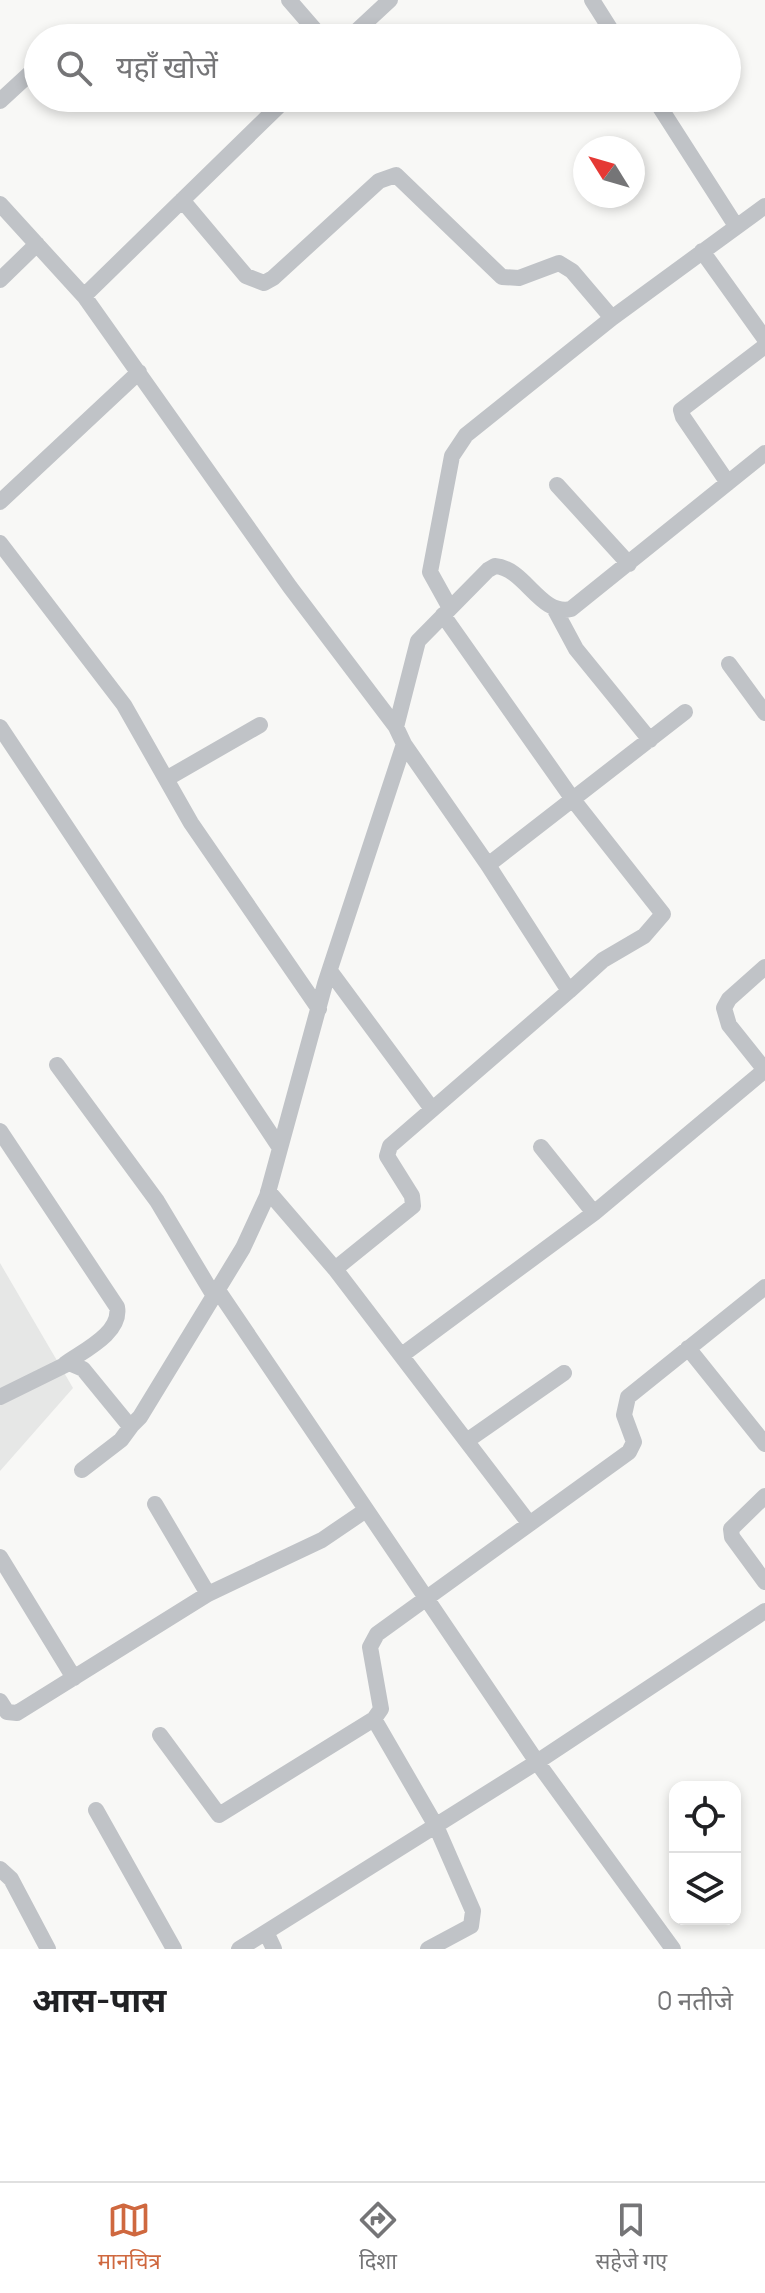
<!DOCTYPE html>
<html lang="hi">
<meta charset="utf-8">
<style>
body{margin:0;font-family:Manrope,"Noto Sans Devanagari",sans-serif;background:#f6f6f6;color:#202124}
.controls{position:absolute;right:24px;bottom:24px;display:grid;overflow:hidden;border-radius:16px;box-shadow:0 4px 12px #0003}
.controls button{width:72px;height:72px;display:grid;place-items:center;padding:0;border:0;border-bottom:2px solid #e0e0e0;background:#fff;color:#202124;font:40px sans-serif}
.compass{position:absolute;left:573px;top:136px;width:72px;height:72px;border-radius:50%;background:#fff;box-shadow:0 4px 12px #0003;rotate:307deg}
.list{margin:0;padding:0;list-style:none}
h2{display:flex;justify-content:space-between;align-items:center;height:104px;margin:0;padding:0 32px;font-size:34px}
h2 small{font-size:26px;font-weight:400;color:#757577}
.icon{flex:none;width:44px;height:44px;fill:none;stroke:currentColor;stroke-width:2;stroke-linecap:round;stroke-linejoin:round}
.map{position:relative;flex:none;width:765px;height:1949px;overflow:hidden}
.search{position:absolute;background:#fff;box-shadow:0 4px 12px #0003;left:24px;right:24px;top:24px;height:88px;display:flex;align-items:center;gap:20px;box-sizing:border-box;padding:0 28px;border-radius:44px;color:#757577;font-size:30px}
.sheet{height:232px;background:#fff}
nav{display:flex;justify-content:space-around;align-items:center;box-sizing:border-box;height:112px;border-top:2px solid #e0e0e0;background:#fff;font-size:22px;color:#757577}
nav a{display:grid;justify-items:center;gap:4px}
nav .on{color:#cf683f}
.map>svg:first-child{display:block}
.built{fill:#e6e7e6}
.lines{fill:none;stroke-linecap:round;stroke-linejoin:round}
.minor{stroke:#c0c3c7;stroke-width:16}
</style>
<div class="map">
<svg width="765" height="1949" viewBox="0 0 765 1949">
<rect width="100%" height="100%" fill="#f8f8f6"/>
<path class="built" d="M0 1263 73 1388 0 1471Z"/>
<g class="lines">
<path class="minor" d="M289 0 322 38
M592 0 616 38
M349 38 390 0
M654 98 736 226
M0 101 38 66
M182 200 246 276 264 283 273 278 379 181 396 175 502 277 519 278 559 263 572 271 612 318
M0 204 84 296 290 587 396 727 404 744 325 984 267 1196 243 1248 140 1417 132 1425 128 1424 83 1369 69 1363 0 1397
M702 251 765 339
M0 280 37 244
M84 296 287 98
M728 483 683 417 681 410 765 346
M557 485 629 564
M0 502 139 372
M0 543 124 705 191 823 319 1009
M450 608 430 572 452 456 466 435 612 318 765 206
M554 608 576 649 650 740
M443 615 574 801 663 914 644 936 603 960 569 991
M729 664 765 713
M0 727 280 1148
M396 727 418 641 488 570 495 566C525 568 540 616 571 609L765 453
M166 779 260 725
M488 865 685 712
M765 967 729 999 724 1008 729 1025 765 1070
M330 971 432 1109
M57 1065 157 1201 214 1296
M0 1131 117 1307C122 1333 83 1351 65 1364
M541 1147 594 1213
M268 1191 335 1269 529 1523
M335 1269 413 1206 412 1196 387 1156 390 1146 569 991 488 865 404 744
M217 1289 537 1762 673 1949
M688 1348 765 1444
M402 1355 594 1213 765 1070
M468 1440 564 1373
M82 1470 121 1440 132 1425
M765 1496 731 1529 732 1537 765 1582
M155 1504 208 1594
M0 1557 74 1678
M0 1701 7 1712 17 1713 208 1594 322 1540 366 1510
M374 1719 436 1826 473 1911 471 1926 428 1949
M160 1735 219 1815 374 1719 381 1709 370 1647 377 1634 629 1452 634 1442 624 1415 628 1397 765 1287
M96 1810 174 1949
M0 1869 11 1879 48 1949
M267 1934 274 1949
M239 1949 537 1762 765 1611"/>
</g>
</svg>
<div class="controls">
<button><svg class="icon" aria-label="locate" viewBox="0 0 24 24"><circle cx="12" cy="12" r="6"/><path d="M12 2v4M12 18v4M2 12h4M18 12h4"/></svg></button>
<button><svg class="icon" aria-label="layers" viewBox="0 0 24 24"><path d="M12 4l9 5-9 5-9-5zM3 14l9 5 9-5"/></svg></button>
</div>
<svg class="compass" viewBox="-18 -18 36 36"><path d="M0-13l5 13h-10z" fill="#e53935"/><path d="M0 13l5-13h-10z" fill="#757577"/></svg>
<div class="search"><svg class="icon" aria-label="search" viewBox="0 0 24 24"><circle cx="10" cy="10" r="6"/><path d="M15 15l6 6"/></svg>यहाँ खोजें</div>
</div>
<section class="sheet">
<h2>आस-पास<small>0 नतीजे</small></h2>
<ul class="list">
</ul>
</section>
<nav>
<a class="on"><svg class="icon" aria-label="map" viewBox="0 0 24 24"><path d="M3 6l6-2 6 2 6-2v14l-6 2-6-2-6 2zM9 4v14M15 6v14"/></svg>मानचित्र</a>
<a><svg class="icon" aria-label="directions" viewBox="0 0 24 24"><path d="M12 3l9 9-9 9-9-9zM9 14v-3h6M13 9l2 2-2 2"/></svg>दिशा</a>
<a><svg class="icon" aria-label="saved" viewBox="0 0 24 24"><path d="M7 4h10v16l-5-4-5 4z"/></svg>सहेजे गए</a>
</nav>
